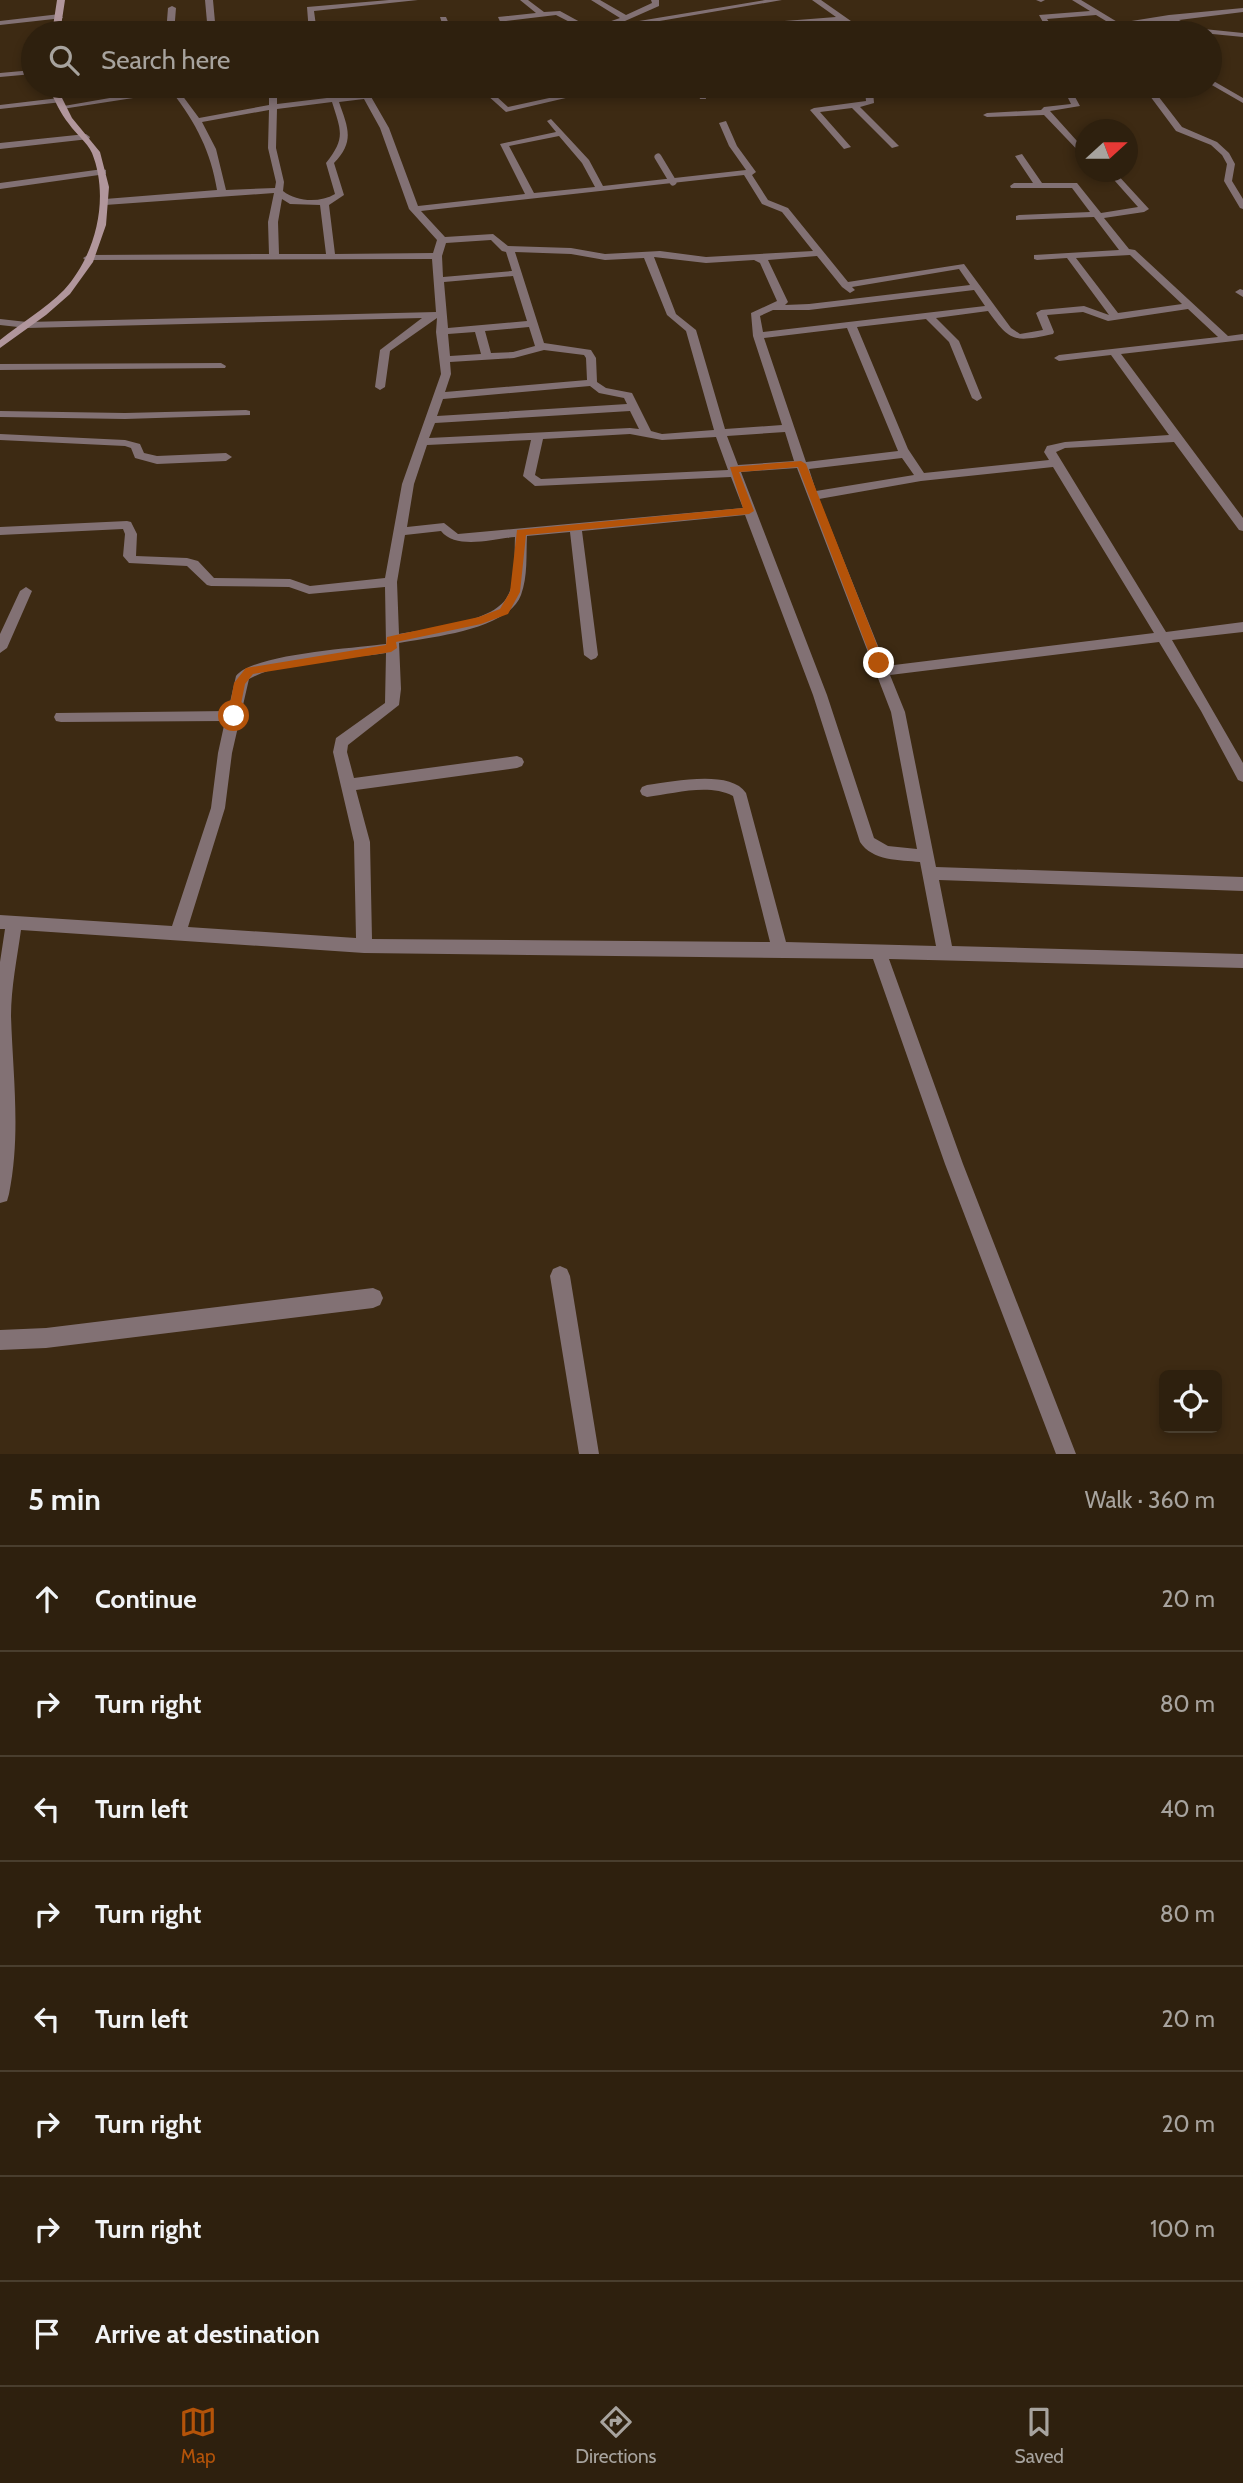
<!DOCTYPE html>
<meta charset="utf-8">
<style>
body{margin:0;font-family:Cabin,sans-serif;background:#362817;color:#f1f3f6}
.controls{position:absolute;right:21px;bottom:21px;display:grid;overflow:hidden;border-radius:10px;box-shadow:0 4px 10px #0003}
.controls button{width:63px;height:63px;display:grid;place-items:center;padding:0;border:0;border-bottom:2px solid #493e2e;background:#2e200e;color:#f1f3f6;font:35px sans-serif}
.compass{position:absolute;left:1075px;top:119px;width:63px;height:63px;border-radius:50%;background:#2e200e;box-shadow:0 4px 10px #0003;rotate:69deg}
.stop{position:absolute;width:21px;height:21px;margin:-16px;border:5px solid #b45309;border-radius:50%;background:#fff}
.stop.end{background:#b45309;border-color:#fff;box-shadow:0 2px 7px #0008}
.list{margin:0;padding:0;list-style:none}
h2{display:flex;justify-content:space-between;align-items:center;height:91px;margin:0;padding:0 28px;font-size:30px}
h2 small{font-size:23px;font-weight:400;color:#a7a39e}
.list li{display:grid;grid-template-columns:46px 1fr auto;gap:21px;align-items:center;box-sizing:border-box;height:105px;padding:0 28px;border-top:2px solid #493e2e}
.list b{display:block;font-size:26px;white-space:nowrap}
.list em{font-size:23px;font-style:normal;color:#a7a39e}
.icon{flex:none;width:38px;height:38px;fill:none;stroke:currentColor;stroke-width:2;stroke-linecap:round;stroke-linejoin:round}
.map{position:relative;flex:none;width:1243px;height:1454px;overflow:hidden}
.search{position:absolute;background:#2e200e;box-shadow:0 4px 10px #0003;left:21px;right:21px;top:21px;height:77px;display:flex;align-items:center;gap:18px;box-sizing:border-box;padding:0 24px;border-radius:38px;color:#a7a39e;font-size:26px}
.sheet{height:931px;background:#2e200e}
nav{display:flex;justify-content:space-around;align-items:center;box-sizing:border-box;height:98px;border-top:2px solid #493e2e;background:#2e200e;font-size:19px;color:#a7a39e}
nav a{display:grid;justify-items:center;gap:4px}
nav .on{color:#b45309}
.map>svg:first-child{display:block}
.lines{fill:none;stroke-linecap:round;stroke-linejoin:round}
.lane{stroke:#827174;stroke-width:7}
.street{fill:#827174;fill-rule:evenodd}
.secondary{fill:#b1969c;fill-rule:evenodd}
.route{fill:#b45309}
</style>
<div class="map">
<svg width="1243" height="1454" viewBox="0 0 1243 1454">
<rect width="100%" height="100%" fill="#3d2a13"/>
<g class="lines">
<path class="lane" d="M658 157 673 182"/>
<path class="street" d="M205 0H213L216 33H208Z
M389 0H418L314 11 317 33H309L307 7Z
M520 0H528L544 12 560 11 591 28 620 18 591 0H600L626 15 652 3 651 0H659V6L625 21 627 23 765 0H782L625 27 619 23 591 33 556 15 506 21 513 33H505L498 17 536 13Z
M812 0H821L868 33H859L842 21 758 27 754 25 758 23 836 17Z
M1036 0H1045L1041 2Z
M1072 0H1081L1119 23 1169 15 1243 8V12L1179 20 1194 28 1243 33V37L1192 32 1170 21 1125 26 1135 33H1126L1096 15 1047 19 1057 33H1049L1039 15 1090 11Z
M172 6 176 8 174 33H166L168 8Z
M60 14 63 18 0 25V21Z
M440 17H446L453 33H445Z
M33 70V74L0 77V73Z
M1210 79 1243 98V103L1210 84Z
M202 86 179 91 199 118 269 105V86H277V104L360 94 353 86H361L366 91 418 86 414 88 370 95 389 128 418 206 525 194 500 144 556 132 547 121 551 119 589 160 603 186 746 170 729 146 719 123 726 121 737 146 756 172 752 175 768 200 788 208 848 282 964 264 1011 328 1020 334 1043 330 1036 313 1041 310 1084 306 1109 315 1067 258 1037 260 1034 259V255L1119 250 1094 217 1016 220V216L1019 215 1090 212 1072 188H1011L1010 186 1014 183H1033L1015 156 1022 154 1042 183H1077L1101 213 1138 207 1107 172H1115L1149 209 1144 212 1104 218 1129 249 1135 250 1228 336 1243 334V340L1121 354 1243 518V531L1239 530 1174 442 1065 448 1056 452 1166 632 1243 622V632L1172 640 1243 763V782L1238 780 1201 711 1159 642 890 675 905 712 936 867 1243 877V891L939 880 952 946 1243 954V968L889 959 963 1164 1076 1454H1056L945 1164 873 959 364 953 21 930C17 959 11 987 11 1016 13 1077 21 1134 9 1194L7 1201 0 1203V962L5 929H0V915L172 926 211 808 218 753 225 721 61 722 56 721 54 717 56 713 228 711 236 676C253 654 356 648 386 644L385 587 309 594 289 587 211 586 207 585 187 566 129 563 123 556 125 534 123 529 0 535V527L127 521 131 522 137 534 136 556 187 558 198 561 214 578 290 579 310 586 385 578 402 484 441 374 436 332 437 318 390 351 385 387 380 390 375 387 380 350 422 318 27 328 0 325V319L27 322 436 312 432 259 85 260 83 258 88 255 269 254 268 222 274 193 105 205 101 202 105 199 217 190C211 152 196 123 172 92L62 109 58 107 173 87ZM364 99 380 128 409 209 437 240 433 253 335 254 329 205 344 195 334 163C355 141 348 128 339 102ZM332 102C341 131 346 138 326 163L335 194C320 203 297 202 283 191L284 182 276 148 277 109ZM269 110 268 148 276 182 275 188 226 190 216 149 202 122ZM559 136 582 163 595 187 534 193 509 146ZM744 175 762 204 782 212 813 251 706 257 660 251 605 254 571 248 508 246 493 234 445 237 421 211ZM282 199 290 204 320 205 326 254H279L278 222ZM491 240 502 251 506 252 512 271 443 277 442 256 446 243ZM515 252 571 254 605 260 644 258 667 315 686 331 714 430 662 434 651 431 632 393 606 388 597 382 596 358 591 350 544 343ZM1130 255 1182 304 1118 313 1076 258ZM817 256 842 287 850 293 855 290 852 287 959 269 970 285 809 304 785 305 788 302 768 260ZM654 257 706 263 754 260 760 263 777 301 751 313 753 336 782 425 725 429 696 330 676 314ZM513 276 527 321 448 328 444 282ZM974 290 985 306 763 332 760 316 773 310H809ZM1188 309 1218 337 1059 355 1054 358 1059 361 1111 355 1169 435 1065 442 1047 446 1044 452 1049 460 924 473 908 449 857 327 926 319 949 342 972 398 977 401 982 398 959 341 936 318 988 311C1011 343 1015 342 1053 334L1054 332 1047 315 1083 312 1108 321ZM529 327 535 346 513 352 491 353 485 331ZM847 328 898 451 806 462 764 338ZM475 332 481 354 450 356 448 334ZM544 350 584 355 586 358 587 380 445 392 451 374 450 362 514 358ZM590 386 599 393 624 398 627 404 437 416 443 399ZM630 411 639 429 630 428 429 438 435 423ZM785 432 794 461 738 465 727 436ZM630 434 662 440 716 437 728 470 541 479 535 475 543 439ZM531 440 523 476 535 486 731 477 743 508 458 534 444 523 407 527 414 484 427 445ZM902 458 914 475 816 491 809 469ZM1053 467 1154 633 886 666 819 499 921 481ZM797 468 891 712 917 849 888 846 874 838 827 695 741 472ZM745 515 813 695 860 842C872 861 900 860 920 862L936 946 786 942 746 793C730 769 672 782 647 785L642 787 640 791 642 795 647 797C673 794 708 783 733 796L770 942 372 939 370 842 356 790 517 768 522 766 524 762 522 758 517 756 354 778 347 752 348 745 399 705 401 689 399 643C432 637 508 630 521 595 528 576 526 555 527 536L570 532 584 655 591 660 596 658 598 655 582 531ZM441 531C456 550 493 539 515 537 514 555 517 581 507 597 493 623 426 629 399 634L397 582 405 535ZM386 653 385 703 336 738 333 752 354 842 356 938 188 927 225 808 232 753 249 679C289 658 342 660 386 653Z
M477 86H485L508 107 604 86H617L506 112Z
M696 86H704L706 99H700Z
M872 86H882L873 91 874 103 860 107 899 146 892 148 852 108 820 112 851 147 844 149 810 110 814 108 866 101 865 90Z
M1063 86H1069L1080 106 1050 111 1086 151V159L1044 115 987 117 983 115 987 113 1041 110 1044 107 1071 104 1067 96 1033 97 1016 92 929 95 925 93 929 91 1017 88 1034 93 1065 92Z
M1113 86H1121L1128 92H1155L1182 127 1217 142 1229 153 1235 164 1232 181 1243 199V209L1240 208 1224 181 1227 164 1222 155 1211 145 1176 131 1150 96H1123Z
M59 98H62V102L0 109V105Z
M86 134 90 137 89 139 0 149V143Z
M103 169 106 170V174L0 189V183Z
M1240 289 1243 290V297L1235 292Z
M221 363 226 366 225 368 0 370V364Z
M246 410 250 411V415L125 419 0 417V411L125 413Z
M0 434 125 440 140 444 144 453 157 456 226 453 232 457 226 461 157 464 135 458 131 448 125 446 0 440Z
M26 587 32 591 7 648 0 653V634L20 591Z
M560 1266 567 1269 570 1276 599 1454H579L550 1276 553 1269Z
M373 1288 380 1291 383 1298 380 1305 373 1308 46 1348 0 1350V1330L46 1328Z"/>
<path class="secondary" d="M57 0H65L60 33H52Z
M48 86H56L72 118 100 152 109 187 106 225 93 262 70 294 46 315 0 348V340C21 323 45 309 64 290 96 255 110 198 92 153 87 142 76 134 69 124 60 113 54 99 48 86Z"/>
</g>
<path class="route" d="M801 461 806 464 884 663 883 666 873 663 798 467 739 472 754 511 749 514 526 535 520 592 508 614 481 624 396 642 397 648 391 652 253 674 245 684 238 719 228 716 234 683 246 668 386 645 387 637 479 617 500 609 510 592 517 530 743 508 730 467Z"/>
</svg>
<div class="controls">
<button><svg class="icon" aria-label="locate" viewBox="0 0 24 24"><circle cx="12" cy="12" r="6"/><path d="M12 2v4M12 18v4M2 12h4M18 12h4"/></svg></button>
</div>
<svg class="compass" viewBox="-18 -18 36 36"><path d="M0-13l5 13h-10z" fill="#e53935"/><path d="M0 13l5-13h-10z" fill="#a7a39e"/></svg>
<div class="stop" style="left:234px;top:716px"></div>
<div class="stop end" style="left:879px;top:663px"></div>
<div class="search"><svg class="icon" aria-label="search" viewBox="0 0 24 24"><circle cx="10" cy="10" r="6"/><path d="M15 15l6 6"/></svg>Search here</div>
</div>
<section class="sheet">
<h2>5 min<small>Walk · 360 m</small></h2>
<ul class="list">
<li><svg class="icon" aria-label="ahead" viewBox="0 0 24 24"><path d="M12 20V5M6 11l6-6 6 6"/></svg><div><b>Continue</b></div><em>20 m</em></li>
<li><svg class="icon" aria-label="right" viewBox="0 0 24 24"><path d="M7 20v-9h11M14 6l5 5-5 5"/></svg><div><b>Turn right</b></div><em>80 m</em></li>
<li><svg class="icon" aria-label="left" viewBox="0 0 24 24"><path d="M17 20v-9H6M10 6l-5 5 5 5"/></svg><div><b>Turn left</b></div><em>40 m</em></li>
<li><svg class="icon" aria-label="right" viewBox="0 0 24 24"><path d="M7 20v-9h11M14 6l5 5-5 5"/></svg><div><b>Turn right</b></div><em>80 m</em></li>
<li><svg class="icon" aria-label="left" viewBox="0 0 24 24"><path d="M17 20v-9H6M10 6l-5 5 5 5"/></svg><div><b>Turn left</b></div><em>20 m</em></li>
<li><svg class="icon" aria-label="right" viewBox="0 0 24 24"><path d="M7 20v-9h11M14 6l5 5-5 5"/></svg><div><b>Turn right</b></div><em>20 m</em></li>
<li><svg class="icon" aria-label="right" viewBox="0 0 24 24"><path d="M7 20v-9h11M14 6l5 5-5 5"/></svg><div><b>Turn right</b></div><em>100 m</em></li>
<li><svg class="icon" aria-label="arrive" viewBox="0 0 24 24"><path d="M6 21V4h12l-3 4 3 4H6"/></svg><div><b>Arrive at destination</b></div></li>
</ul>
</section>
<nav>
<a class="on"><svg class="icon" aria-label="map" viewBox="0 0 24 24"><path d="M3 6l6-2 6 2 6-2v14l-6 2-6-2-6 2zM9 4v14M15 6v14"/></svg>Map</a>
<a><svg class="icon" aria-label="directions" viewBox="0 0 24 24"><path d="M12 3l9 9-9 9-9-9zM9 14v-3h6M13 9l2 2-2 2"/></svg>Directions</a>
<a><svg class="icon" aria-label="saved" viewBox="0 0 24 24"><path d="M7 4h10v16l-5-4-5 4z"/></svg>Saved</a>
</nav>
